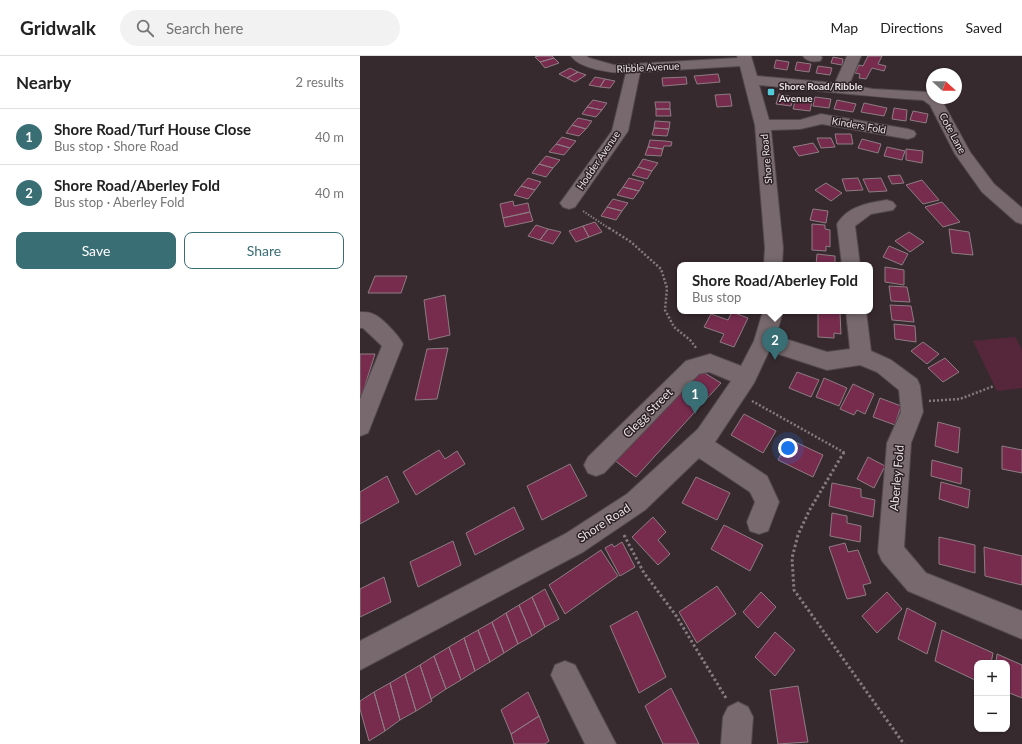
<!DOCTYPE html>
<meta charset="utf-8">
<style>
body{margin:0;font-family:Lato,sans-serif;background:#f2f2f2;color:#222}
.controls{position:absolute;right:12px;bottom:12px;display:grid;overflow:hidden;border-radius:8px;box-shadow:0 1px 3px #0004}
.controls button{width:36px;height:36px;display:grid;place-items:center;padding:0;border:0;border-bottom:1px solid #e0e0e0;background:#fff;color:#222;font:20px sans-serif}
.compass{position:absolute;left:566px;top:12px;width:36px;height:36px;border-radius:50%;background:#fff;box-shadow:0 1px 3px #0004;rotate:111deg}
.you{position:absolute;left:428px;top:392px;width:14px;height:14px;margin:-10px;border:3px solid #fff;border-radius:50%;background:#1a73e8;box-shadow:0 0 0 6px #1a73e833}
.badge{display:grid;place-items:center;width:26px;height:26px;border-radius:50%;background:#386e74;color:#fff;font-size:13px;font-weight:700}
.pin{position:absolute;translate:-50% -33px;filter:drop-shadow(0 1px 2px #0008)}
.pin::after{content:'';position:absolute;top:21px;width:14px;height:12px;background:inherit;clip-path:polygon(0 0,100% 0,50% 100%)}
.popup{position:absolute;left:317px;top:206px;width:196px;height:52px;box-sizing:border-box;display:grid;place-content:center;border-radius:8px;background:#fff;filter:drop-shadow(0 1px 3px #0005);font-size:13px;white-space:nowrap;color:#767676}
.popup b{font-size:15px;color:#222}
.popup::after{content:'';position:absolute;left:50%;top:100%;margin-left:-8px;border:8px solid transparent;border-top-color:#fff}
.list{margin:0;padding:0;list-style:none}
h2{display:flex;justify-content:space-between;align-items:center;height:52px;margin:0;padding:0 16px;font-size:17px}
h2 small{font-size:13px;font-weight:400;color:#767676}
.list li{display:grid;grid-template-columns:26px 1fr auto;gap:12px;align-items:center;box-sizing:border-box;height:56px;padding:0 16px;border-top:1px solid #e0e0e0}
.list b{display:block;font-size:15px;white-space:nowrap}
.list p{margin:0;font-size:13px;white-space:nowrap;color:#767676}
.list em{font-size:13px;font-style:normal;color:#767676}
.actions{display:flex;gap:8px;padding:12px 16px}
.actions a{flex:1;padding:9px 0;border:1px solid #386e74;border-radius:8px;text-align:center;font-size:14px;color:#386e74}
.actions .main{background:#386e74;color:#fff}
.icon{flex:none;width:22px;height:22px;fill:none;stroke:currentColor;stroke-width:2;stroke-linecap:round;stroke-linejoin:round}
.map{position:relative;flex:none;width:662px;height:688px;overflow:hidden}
header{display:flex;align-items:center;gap:24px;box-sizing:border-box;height:56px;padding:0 20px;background:#fff;border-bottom:1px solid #e0e0e0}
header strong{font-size:19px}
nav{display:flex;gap:22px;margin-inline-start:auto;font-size:14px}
.search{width:280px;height:36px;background:#f2f2f2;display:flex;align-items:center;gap:10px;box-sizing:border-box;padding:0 14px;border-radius:22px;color:#767676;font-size:15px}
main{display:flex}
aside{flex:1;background:#fff}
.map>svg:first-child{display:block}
.green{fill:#56273b}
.building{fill:#772c4e;stroke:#8c7d82}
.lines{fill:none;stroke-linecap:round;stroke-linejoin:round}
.minor-casing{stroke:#53494d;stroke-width:2}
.path-far2{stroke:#857a7f;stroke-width:2;stroke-dasharray:1.5 1.5;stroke-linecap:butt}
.path-far1{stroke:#857a7f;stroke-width:2.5;stroke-dasharray:2 2;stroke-linecap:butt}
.path{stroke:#857a7f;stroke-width:3;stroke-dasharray:2.5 2.5;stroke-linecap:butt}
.minor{fill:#77696d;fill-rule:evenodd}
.poi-dot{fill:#52cbd8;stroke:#2c2125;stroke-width:1.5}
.labels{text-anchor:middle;stroke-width:3;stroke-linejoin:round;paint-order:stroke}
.far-street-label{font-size:10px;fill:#eae2e5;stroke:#2c2125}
.far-poi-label{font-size:10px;font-weight:bold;fill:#eae2e5;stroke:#2c2125;text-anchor:start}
.street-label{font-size:12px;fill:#eae2e5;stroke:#2c2125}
</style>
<header>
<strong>Gridwalk</strong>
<div class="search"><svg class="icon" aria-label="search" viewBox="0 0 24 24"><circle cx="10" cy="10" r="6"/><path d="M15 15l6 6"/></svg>Search here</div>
<nav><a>Map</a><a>Directions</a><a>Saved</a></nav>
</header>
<main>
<aside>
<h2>Nearby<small>2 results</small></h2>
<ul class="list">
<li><span class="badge">1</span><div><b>Shore Road/Turf House Close</b><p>Bus stop · Shore Road</p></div><em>40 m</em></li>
<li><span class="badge">2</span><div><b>Shore Road/Aberley Fold</b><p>Bus stop · Aberley Fold</p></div><em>40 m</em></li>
</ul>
<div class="actions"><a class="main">Save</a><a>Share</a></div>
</aside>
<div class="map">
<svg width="662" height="688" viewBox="0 0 662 688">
<rect width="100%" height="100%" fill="#372a2f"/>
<path class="green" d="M655 281 662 294V332L637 335 613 285Z"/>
<path class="building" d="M179 0H192L194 2 180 6 175 1Z
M508 0H522L518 8 526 10 524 15 512 12 506 23 499 22 500 18 495 17 499 9 503 10Z
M473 1 483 3 482 9 471 7Z
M194 2 199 7 185 12 180 6Z
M416 4 429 6 427 14 414 12Z
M437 6 451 8 449 16 435 14Z
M458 10 472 12 470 19 456 17Z
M210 12 218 16 207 22 199 18Z
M218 16 226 19 215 26 207 22Z
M358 18 360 26 337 28 334 20Z
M235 21 245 23 240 31 229 29Z
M326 21 327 28 303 30 302 22Z
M245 23 255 25 250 32 240 31Z
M370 38 372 50 357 51 355 39Z
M419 38 434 41 431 50 416 48Z
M455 41 471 43 469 52 453 50Z
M436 42 452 45 450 55 433 53Z
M233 44 247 47 242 54 227 51Z
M477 44 496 48 493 56 474 53Z
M295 46H310V53H296Z
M504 47 527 52 524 60 501 56Z
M227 51 242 54 236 61 222 58Z
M534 52 547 54 546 65 532 63Z
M296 53H310L311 60H296Z
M553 55 568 58 566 67 550 64Z
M218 62 232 65 226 73 212 69Z
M295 65 310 66 309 73 294 72Z
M212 69 226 73 219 80 206 77Z
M294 72 309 73 307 80 292 79Z
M475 78H491L493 88H477Z
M202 81 216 85 210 92 196 88Z
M457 82H471L475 91 461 92Z
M502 83 521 88 518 97 498 92Z
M290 84 305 85 312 86 311 90H304L303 93 288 91Z
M453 87 459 96 439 100 433 91Z
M196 88 210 92 204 99 189 96Z
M288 91 303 93 301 100 285 99Z
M527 91 545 95 542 104 524 100Z
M546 93 563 95 562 107 546 104Z
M186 100 200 104 193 112 179 108Z
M283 103 298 107 292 115 278 111Z
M179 108 193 112 186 121 172 117Z
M278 111 292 115 287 123 272 119Z
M540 119 544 127 532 128 528 120Z
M168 122 181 126 175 134 161 130Z
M269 122 284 126 279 135 263 131Z
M498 122 503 134 486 135 482 123Z
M521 122 527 135 509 136 503 123Z
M562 124 579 144 563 148 546 129Z
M466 127 482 137 471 145 455 134Z
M161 130 175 134 168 143 154 139Z
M263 131 279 135 273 143 257 139Z
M253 143 268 147 262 155 247 151Z
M153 145 154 150 168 147 170 156 143 162 140 148Z
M582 146 600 166 583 171 565 151Z
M247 151 262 155 256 164 241 160Z
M453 153 468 155 466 167 450 164Z
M170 156 173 165 145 171 143 162Z
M235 166 242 176 229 181 223 170Z
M452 168 465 169V173L470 174V191L466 190V195L452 194Z
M176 169 188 173 180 184 168 180Z
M223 170 229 181 216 186 209 175Z
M188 173 201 176 193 188 180 184Z
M589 173 609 176 613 199 592 197Z
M549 176 564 186 550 196 535 185Z
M529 190 548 198 542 209 523 201Z
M457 198 475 200V209H456Z
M525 211 544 214V229L525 226Z
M15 220H47L41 237H8Z
M529 230 547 231 550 246 531 245Z
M85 239 90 279 69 284 64 244Z
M530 249 551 250 554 266 532 264Z
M458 255H473V257H480L481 278 474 277V282L458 281Z
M372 256 388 262 374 291 360 286 364 278 344 271 351 258 368 264Z
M534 268 555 270 556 286 535 283Z
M563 286 579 298 567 308 551 295Z
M88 292 77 343 55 344 67 293Z
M0 298H15L0 345Z
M585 302 599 316 583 326 568 312Z
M338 313 361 327 276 421 253 403Z
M437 316 459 324 451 341 429 332Z
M464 322 487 332 479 350 456 341Z
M493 328 514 338 505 358 497 354 494 359 480 353Z
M520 342 541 350 535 369 513 361Z
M384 358 416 375 403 397 371 379Z
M578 366 600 372 598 397 575 390Z
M429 383 463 399 453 421 418 404Z
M642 390 662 394V417L642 413Z
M79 394 85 403 97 395 105 408 56 439 43 416Z
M508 401 525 410 514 432 497 423Z
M572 404 602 412 601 428 571 420Z
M210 408 227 440 182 464 167 430Z
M27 420 39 446 0 468V436Z
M336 421 370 437 357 464 322 447Z
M581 426 610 434 608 452 579 443Z
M472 427 501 433V441L515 444 513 461 469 450Z
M154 451 164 473 115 499 106 477Z
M472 457 487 460V467L501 470 500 486 470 480Z
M293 461 306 476 298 484 310 498 298 509 272 481Z
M364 469 403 489 390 515 351 493Z
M579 481 615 489V517L579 508Z
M93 485 101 509 58 531 50 506Z
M262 486 275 511 260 520 245 492 252 488 254 491Z
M485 487 488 496 498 494 511 527 503 529 506 539 487 543 469 491Z
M624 491 662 500V529L625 520Z
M241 494 258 520 205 558 189 529Z
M24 521 31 546 0 561V533Z
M357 530 376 558 337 587 319 556Z
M185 533 199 563 185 571 172 541Z
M401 536 416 551 398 572 383 556Z
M527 536 542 553 517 577 502 560Z
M172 541 185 571 172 580 159 549Z
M159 549 172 580 158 588 146 557Z
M547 552 576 567 567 598 538 583Z
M277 555 306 621 279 637 250 570Z
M146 557 158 588 144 597 132 566Z
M132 566 144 597 130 606 118 574Z
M118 574 130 606 115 615 104 582Z
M582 574 633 597 631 607H617V625L575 605Z
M415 576 435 594 415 620 395 601Z
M104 582 115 615 101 624 89 591Z
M89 591 101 624 86 633 74 600Z
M637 598 662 609V642L647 636V607H636Z
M74 600 86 633 71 643 60 609Z
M60 609 72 645 56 655 45 618Z
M45 618 56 655 40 664 30 627Z
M30 627 40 664 25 675 14 636Z
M438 630 448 686 418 688 410 634Z
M311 632 339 688H303L285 650Z
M14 636 25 675 9 685 0 653V645Z
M168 636 179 660 151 678 141 654Z
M179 660 189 685 185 688H154L151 678Z"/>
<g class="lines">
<defs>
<path id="minor" d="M211 0H226L229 2 254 9 378 2 377 0H391L397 20 475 27 487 0H501L489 29 513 33 567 36 572 37V42L581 43 610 96 634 128 662 152V168L656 166 622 136 595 98 570 49 563 44C509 41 454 34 399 29L409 64H440L461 58 548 73 554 75 556 78 554 81 548 83 462 68 440 73 411 74 423 192 422 209H404L405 192 395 69 380 10 280 16 268 75 215 151 209 153 203 151 200 147 203 143 252 75 266 17C251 17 220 13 211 0Z
M443 0H461L462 2 460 5C454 6 447 6 443 0Z
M527 144 533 146 536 150 533 154 511 158 495 170 500 209H482L477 168C488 150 508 147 527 144Z
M403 255H423L416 280 467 296 490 293 486 255H506L511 295 531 304 557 323 560 330 563 356 551 387 544 491 566 517 662 555V583L548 535 522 505 518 496 527 387 541 356 539 334 517 316 500 309 467 314 409 295 394 327 355 386 407 420 419 446 408 475 399 478 390 475 387 466 395 446 390 436 339 402 285 454 223 496 0 614V585L205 478 267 438 338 373 371 325 349 316 339 318 244 417 236 420 228 417 224 409 228 401 326 305 350 298 381 310 394 285Z
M0 256C5 256 9 256 13 258 22 261 39 280 43 288L8 377 0 380V343L22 290 3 272H0Z
M205 605 215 609 256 688H225L191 619 195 609Z
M378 646 388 651 393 661 391 688H361L363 661 368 651Z"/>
</defs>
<use href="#minor" class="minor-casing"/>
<path class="path-far2" d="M223 155 250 173"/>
<path class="path-far1" d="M249 172 271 186 301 213 307 232 305 254 314 271 330 284 337 293
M392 345 485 397
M569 345 600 343 634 330"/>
<path class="path" d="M484 396 449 455 438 479 432 502 434 534 544 688
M264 479 284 517 315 558 366 642"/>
<use href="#minor" class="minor"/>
</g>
<rect class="poi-dot" x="407" y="32" width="8" height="8" rx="2"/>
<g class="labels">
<g class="far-street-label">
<text transform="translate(288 11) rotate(-3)" y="4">Ribble Avenue</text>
<text transform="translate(499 69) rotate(10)" y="4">Kinders Fold</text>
<text transform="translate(593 77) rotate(62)" y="4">Cote Lane</text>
<text transform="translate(406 103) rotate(-95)" y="4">Shore Road</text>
<text transform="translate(238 104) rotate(-56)" y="4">Hodder Avenue</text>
</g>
<g class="far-poi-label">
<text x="419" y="34">Shore Road/Ribble<tspan x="419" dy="12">Avenue</tspan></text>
</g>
<g class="street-label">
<text transform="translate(288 357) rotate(-45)" y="4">Clegg Street</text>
<text transform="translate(537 422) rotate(-85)" y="4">Aberley Fold</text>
<text transform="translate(244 467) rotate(-33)" y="4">Shore Road</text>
</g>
</g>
</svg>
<div class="controls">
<button>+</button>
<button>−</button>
</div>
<svg class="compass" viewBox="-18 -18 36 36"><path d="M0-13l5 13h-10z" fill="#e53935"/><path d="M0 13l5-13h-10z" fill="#767676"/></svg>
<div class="you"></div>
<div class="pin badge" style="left:335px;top:358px">1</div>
<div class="pin badge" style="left:415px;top:304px">2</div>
<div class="popup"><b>Shore Road/Aberley Fold</b>Bus stop</div>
</div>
</main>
